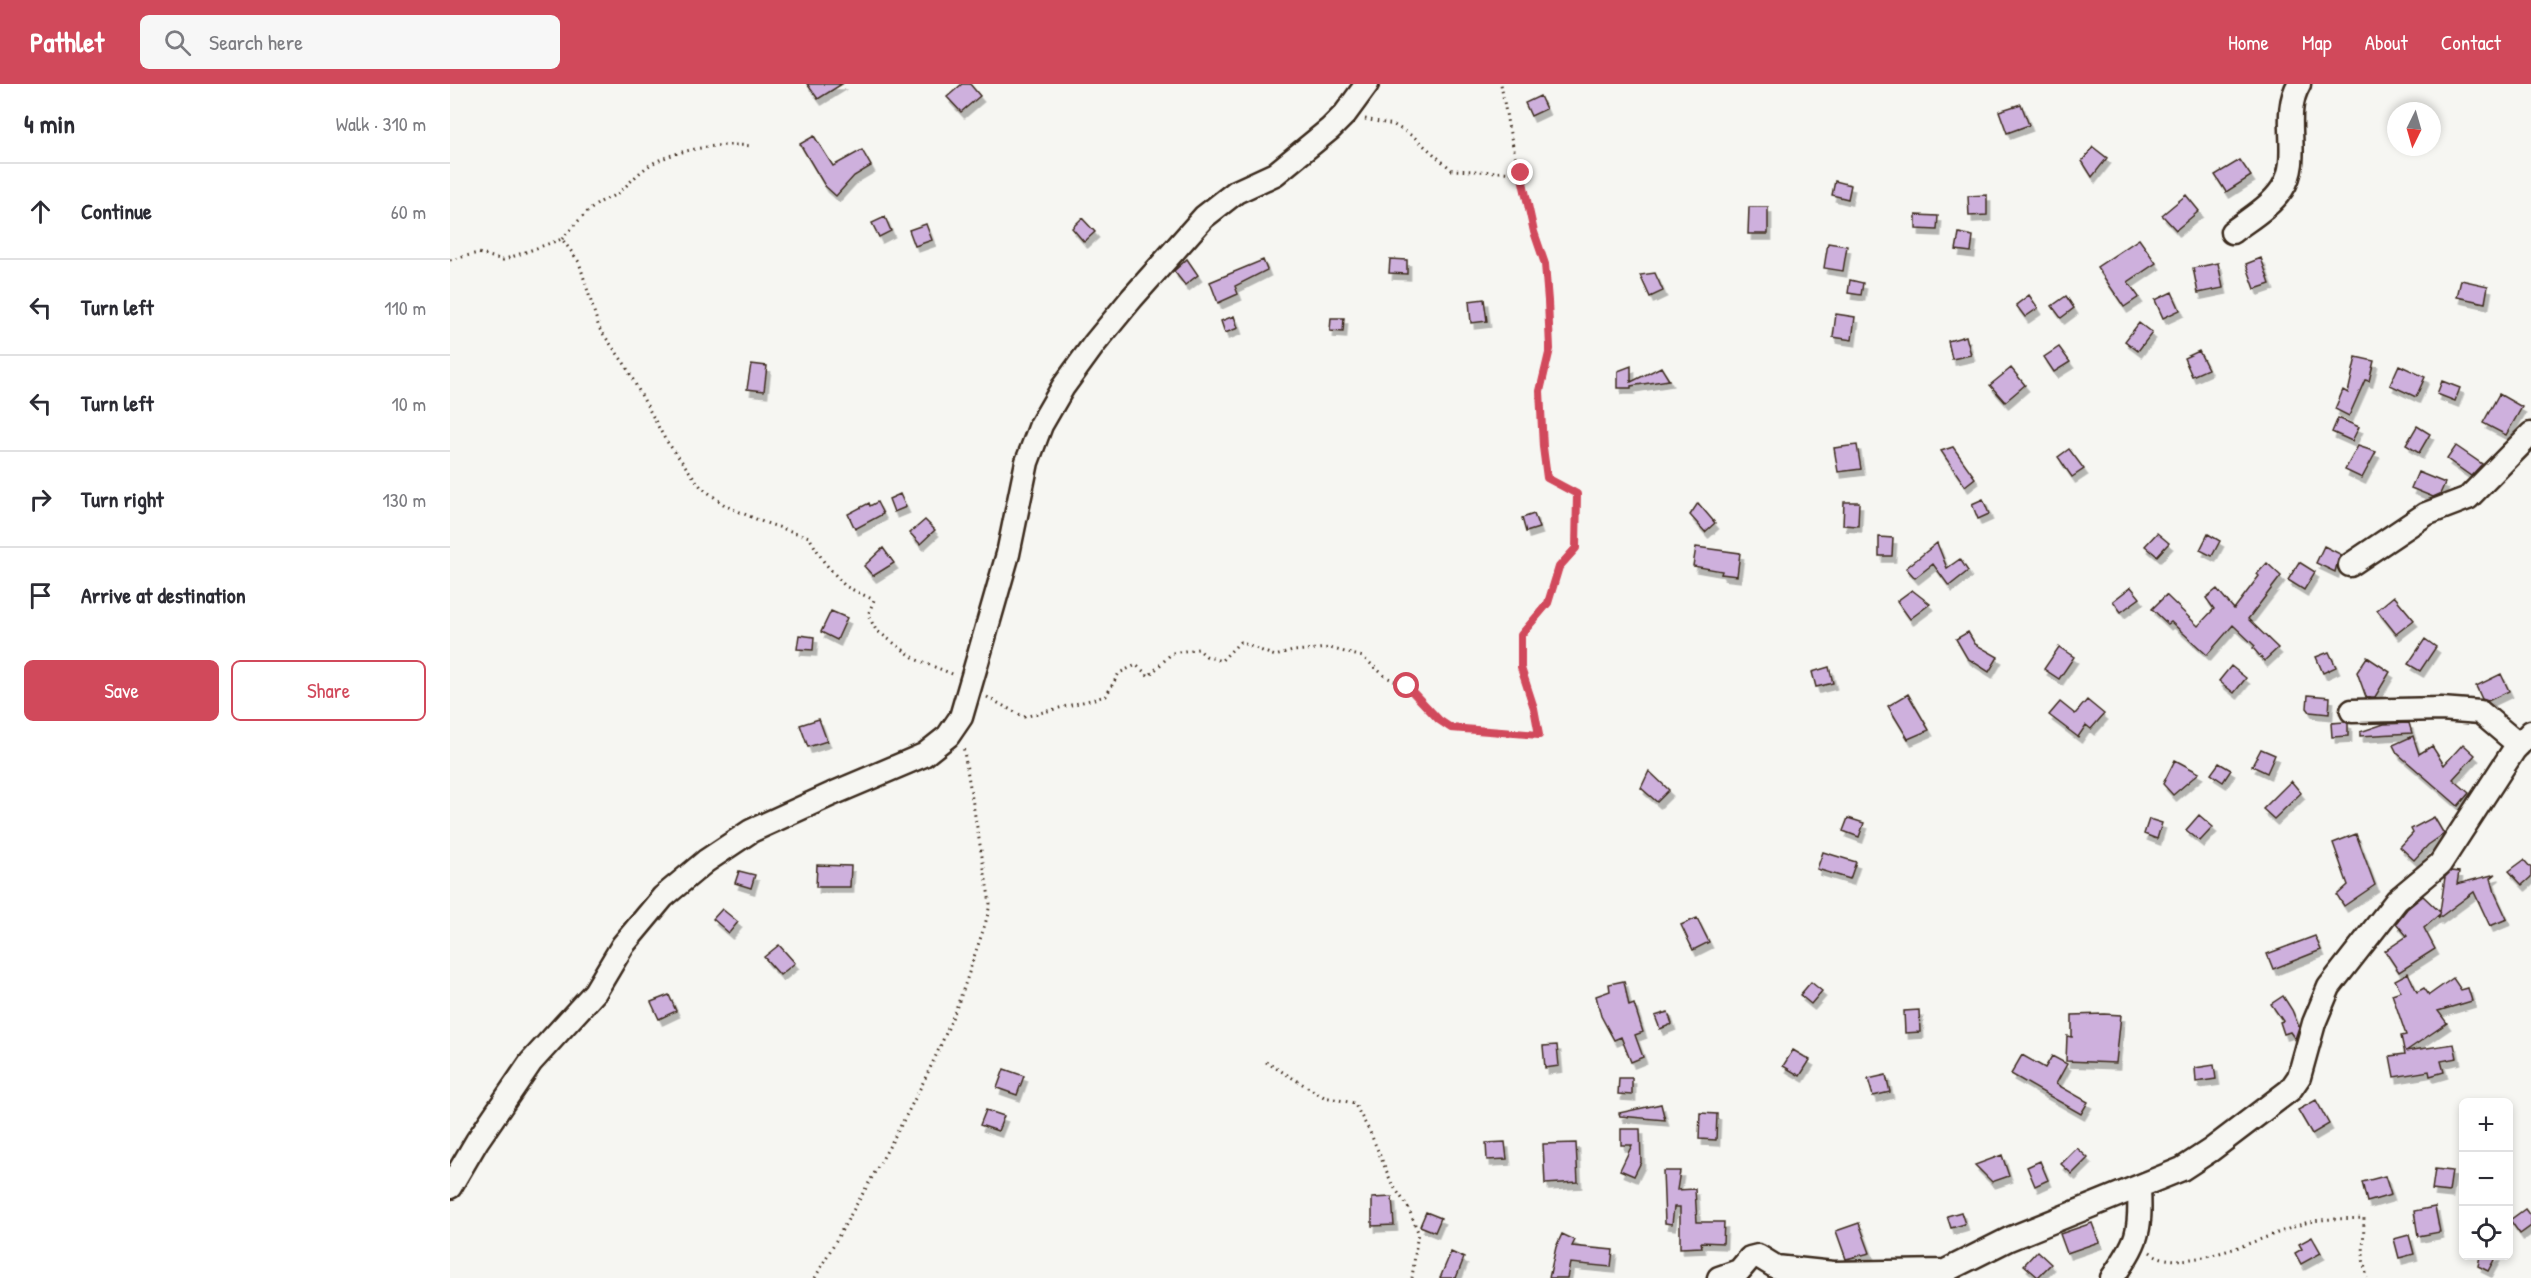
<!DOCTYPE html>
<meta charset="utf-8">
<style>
body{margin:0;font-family:"Patrick Hand",sans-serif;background:#f7f7f7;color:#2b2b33}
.controls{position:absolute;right:18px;bottom:18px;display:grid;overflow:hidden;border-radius:9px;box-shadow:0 3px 9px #0003}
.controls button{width:54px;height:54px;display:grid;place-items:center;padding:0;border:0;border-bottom:2px solid #e1e1e2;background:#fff;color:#2b2b33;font:30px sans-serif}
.compass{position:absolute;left:1937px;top:18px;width:54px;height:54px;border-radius:50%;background:#fff;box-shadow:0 3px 9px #0003;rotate:185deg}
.stop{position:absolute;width:18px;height:18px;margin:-14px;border:4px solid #d1495b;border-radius:50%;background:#fff}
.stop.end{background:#d1495b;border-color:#fff;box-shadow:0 2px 6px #0008}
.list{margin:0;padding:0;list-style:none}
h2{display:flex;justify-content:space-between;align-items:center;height:78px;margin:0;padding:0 24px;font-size:26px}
h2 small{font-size:20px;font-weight:400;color:#7c7c81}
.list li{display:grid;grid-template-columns:39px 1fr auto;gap:18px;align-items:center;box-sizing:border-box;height:96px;padding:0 24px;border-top:2px solid #e1e1e2}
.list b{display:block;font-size:22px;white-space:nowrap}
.list em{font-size:20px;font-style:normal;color:#7c7c81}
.actions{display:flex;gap:12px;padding:18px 24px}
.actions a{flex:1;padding:14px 0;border:2px solid #d1495b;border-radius:9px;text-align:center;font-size:21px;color:#d1495b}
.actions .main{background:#d1495b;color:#fff}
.icon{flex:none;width:33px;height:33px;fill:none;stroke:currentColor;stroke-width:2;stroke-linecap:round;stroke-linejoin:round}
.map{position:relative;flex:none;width:2081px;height:1194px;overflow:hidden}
header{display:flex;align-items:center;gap:36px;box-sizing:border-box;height:84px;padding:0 30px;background:#d1495b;color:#fff}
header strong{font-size:28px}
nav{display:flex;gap:33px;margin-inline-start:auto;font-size:21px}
.search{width:420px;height:54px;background:#f7f7f7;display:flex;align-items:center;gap:15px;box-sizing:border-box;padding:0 21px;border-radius:9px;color:#7c7c81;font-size:22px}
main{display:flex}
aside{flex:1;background:#fff}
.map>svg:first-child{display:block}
.building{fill:#ceb0dd;stroke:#3b2a1e;stroke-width:1.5;filter:url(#shadow)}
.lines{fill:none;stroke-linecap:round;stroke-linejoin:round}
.minor-casing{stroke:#3b2a1e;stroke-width:27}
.path{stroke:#3b2a1e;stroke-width:3;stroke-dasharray:1.5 4.5;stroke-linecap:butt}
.minor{stroke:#f6f6f2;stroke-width:22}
.route{stroke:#d1495b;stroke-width:8}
</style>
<header>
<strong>Pathlet</strong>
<div class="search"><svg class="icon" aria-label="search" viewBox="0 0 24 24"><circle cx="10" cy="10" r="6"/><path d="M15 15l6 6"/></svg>Search here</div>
<nav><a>Home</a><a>Map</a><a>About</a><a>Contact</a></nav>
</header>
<main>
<aside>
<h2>4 min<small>Walk · 310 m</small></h2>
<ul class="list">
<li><svg class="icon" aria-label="ahead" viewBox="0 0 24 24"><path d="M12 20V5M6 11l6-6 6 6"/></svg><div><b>Continue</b></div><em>60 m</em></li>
<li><svg class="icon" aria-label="left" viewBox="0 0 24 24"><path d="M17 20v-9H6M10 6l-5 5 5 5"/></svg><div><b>Turn left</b></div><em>110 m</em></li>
<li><svg class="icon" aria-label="left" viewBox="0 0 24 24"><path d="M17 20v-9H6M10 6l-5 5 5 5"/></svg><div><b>Turn left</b></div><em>10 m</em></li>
<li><svg class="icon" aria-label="right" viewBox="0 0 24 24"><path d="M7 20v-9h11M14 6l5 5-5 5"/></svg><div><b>Turn right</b></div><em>130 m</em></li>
<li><svg class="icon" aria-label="arrive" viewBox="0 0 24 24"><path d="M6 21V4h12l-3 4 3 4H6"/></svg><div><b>Arrive at destination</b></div></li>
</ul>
<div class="actions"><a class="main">Save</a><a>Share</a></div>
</aside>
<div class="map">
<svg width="2081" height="1194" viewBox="0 0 2081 1194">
<defs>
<filter id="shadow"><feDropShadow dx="3.5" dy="6" stdDeviation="0" flood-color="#0004"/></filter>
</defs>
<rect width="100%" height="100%" fill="#f6f6f2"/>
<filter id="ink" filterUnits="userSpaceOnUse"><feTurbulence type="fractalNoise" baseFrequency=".0167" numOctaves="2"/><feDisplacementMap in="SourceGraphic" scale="12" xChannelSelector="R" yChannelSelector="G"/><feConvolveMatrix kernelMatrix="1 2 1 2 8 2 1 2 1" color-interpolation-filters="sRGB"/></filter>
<g filter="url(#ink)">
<path class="building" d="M357 0H392L368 15Z
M512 0H520L530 12 511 28 497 13Z
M1090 12 1096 25 1081 32 1075 19Z
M1571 20 1579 41 1557 49 1549 27Z
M364 52 383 82 412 66 421 82 404 92 386 112 375 102 350 60Z
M1643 63 1657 74 1642 93 1632 77Z
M1790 76 1801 92 1776 108 1765 91Z
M1385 97 1401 101 1398 115 1382 111Z
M1537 111V131L1519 132 1518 112Z
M1736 111 1749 127 1726 146 1712 131Z
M1299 123H1318V150H1298Z
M1466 131 1488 132 1487 146 1466 145Z
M435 133 441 147 429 153 422 139Z
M632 134 645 148 634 158 622 144Z
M476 140 482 156 465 162 459 146Z
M1509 149 1523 152 1521 168 1506 166Z
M1689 155 1706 179 1678 198 1689 213 1674 223 1647 183Z
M1378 159 1397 162 1393 187 1374 184Z
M1811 174 1820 200 1805 205 1796 180Z
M737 175 748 191 735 201 724 187Z
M940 175 957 176V190L939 189Z
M813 176 817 186 785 202 788 210 768 219 760 198Z
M1768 179 1773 204 1748 209 1743 184Z
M1205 189 1213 207 1200 213 1190 191Z
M1400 196 1413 199 1411 211 1398 209Z
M2011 196 2038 202 2035 219 2007 213Z
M1722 208 1730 226 1713 234 1705 216Z
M1579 211 1588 224 1575 233 1566 221Z
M1616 212 1624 224 1611 234 1602 222Z
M1034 215 1037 237 1021 239 1019 217Z
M1386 230 1405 233 1402 256 1383 253Z
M784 232 788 244 775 249 771 237Z
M881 234H894L893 248 880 247Z
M1689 239 1702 249 1688 267 1675 257Z
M1516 252 1521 271 1502 275 1498 257Z
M1609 263 1620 278 1604 288 1594 273Z
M1749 267 1758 285 1742 292 1734 274Z
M1906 273 1924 277 1919 297 1915 296 1899 332 1885 325 1893 306 1898 309Z
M301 280 317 282 314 307 297 305Z
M1949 281 1975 293 1966 313 1940 301Z
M1181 282V298L1211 283 1219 296 1181 302V304H1168V287Z
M1561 284 1575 301 1555 318 1540 301Z
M1992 297 2010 304 2005 317 1987 310Z
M2049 310 2072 323 2056 351 2033 339Z
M1888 334 1909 343 1902 357 1882 348Z
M1967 342 1980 350 1969 369 1956 361Z
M1407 361 1411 385 1388 388 1384 364Z
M1908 362 1926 368 1912 394 1895 386Z
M2006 362 2032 380 2021 392 1997 375Z
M1503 363 1525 394 1515 402 1491 367Z
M1619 365 1634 385 1622 393 1608 373Z
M1968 388 1995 399 1990 410 1983 413 1961 404Z
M450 410 456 423 444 428 439 415Z
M1533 415 1539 430 1528 435 1522 420Z
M427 418 433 430 405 445 398 430 419 419 420 422Z
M1394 418H1409L1408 442 1393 441Z
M1248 419 1265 439 1255 448 1240 431Z
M1084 430 1089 444 1076 448 1072 434Z
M475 436 485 446 470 460 460 449Z
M1707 449 1719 459 1707 472 1695 462Z
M1758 450 1770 457 1762 472 1750 466Z
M1429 453 1443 454 1442 472H1429Z
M1487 459 1497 484 1510 475 1518 487 1499 502 1483 480 1465 494 1456 484Z
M1874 462 1892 471 1888 476 1885 488 1866 479Z
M1246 463 1290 469 1287 492 1271 490 1272 487 1243 482Z
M433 464 444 479 423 492 414 482Z
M1849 478 1865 488 1854 506 1838 496Z
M1817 479 1831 492 1798 535 1828 564 1814 577 1803 564 1805 562 1783 541 1757 571 1721 538 1718 540 1702 525 1716 511 1748 542 1764 525 1756 514 1767 505 1784 525 1809 492 1807 490Z
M1681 503 1690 514 1671 528 1663 517Z
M1462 506 1480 520 1460 535 1447 517Z
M1944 512 1964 536 1946 550 1927 526Z
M381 527 397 534 387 556 371 548Z
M1518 548 1525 560 1548 573 1539 588 1517 574 1506 555Z
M349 551 364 553 363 566 347 565Z
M1975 555 1986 563 1970 587 1958 580Z
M1609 563 1624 573 1609 595 1594 585Z
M1879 568 1886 583 1873 589 1866 573Z
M1917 573 1940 588 1925 613H1916L1907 588Z
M1781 582 1796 594 1784 609 1769 597Z
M1379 583 1383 599 1366 603 1362 588Z
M2051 590 2059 607 2038 617 2032 615 2026 602Z
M1458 610 1479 646 1458 655 1438 622Z
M1858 611 1880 613 1879 630 1860 628 1857 624Z
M1637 616 1654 630 1641 645 1636 641 1628 653 1599 631 1610 618 1625 630Z
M369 635 377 657 358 663 350 641Z
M1895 638 1898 639V652L1882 653 1881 639Z
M1959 639 1962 649 1910 652V648L1934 640Z
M1963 652 1969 670 1982 662 1994 681 2013 660 2025 671 2003 695 2019 709 2008 722 1947 669 1943 661Z
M1811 665 1825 671 1817 689 1802 682Z
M1725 676 1749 689 1723 711 1713 700Z
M1769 679 1781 686 1773 698 1761 690Z
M1199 687 1219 706 1207 718 1191 704Z
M1841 697 1851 709 1824 735 1813 725Z
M1749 731 1763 743 1750 757 1736 746Z
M1984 733 1994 750 1978 761 1964 776 1950 763 1963 749 1961 745Z
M1398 734 1414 739 1409 753 1393 747Z
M1699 735 1712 739 1707 755 1694 750Z
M1906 750 1925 801 1894 822 1887 811 1898 801 1883 759Z
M1373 768 1406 778 1400 795 1367 785Z
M2074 776 2081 784V793L2072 801 2059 787Z
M367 781 401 782 400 803H366Z
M289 787 305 791 301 804 285 799Z
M2001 787 2009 788 2007 800 2046 790 2041 794 2045 809 2057 835 2040 842 2024 808 1989 834 1990 830 1974 844 1985 865 1949 888 1935 867 1957 852 1946 839 1957 825 1973 812 1990 828 1995 793Z
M272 825 288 838 279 849 263 835Z
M1247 834 1259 858 1243 866 1231 841Z
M1865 852 1871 866 1823 885 1817 870Z
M329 861 345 879 330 891 314 873Z
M1958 889 1967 908 1974 904 1979 911 2003 894 2011 906 2018 904 2022 917 1988 927 1997 939 1956 967 2004 960 2007 974 1991 977 1994 988 1980 992 1979 987 1944 993 1940 972 1955 970 1951 952 1956 951 1942 910 1951 907 1945 896Z
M1174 897 1179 922 1184 920 1193 948 1185 951 1193 973 1181 978 1171 953 1164 956 1151 932 1146 912 1160 907 1159 900Z
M1361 898 1372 907 1361 920 1350 911Z
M219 911 226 927 209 935 201 918Z
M1833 912 1842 926 1849 943 1845 955 1840 948 1834 950 1830 938 1833 937 1821 920Z
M1469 926 1470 948 1455 949 1454 927Z
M1218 928 1222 940 1210 945 1205 932Z
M1654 930 1671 931 1666 979 1616 977 1617 952 1622 953V931Z
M1107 961 1109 982 1095 984 1093 962Z
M1343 966 1360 976 1350 992 1333 982Z
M1572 971 1595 984 1602 972 1617 980 1606 1000 1638 1018 1631 1030 1561 990Z
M1764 981 1766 995 1746 998 1745 984Z
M554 985 574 992 567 1011 547 1004Z
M1436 991 1440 1008 1423 1012 1418 995Z
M1169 994H1182V1011L1168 1010Z
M1866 1016 1879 1040 1862 1050 1848 1026Z
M1211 1020 1215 1036 1170 1032 1169 1029Z
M536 1026 554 1032 548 1047 530 1041Z
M1250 1029 1267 1030 1266 1056 1249 1055Z
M1171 1045H1190L1191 1078 1184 1092 1170 1086 1182 1061H1171Z
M1055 1058 1057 1075 1037 1076 1036 1059Z
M1126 1059 1128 1098 1095 1100 1093 1060Z
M1627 1064 1638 1074 1622 1090 1611 1080Z
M1552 1071 1559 1092 1542 1098 1525 1081Z
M1590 1077 1598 1096 1585 1102 1577 1083Z
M1985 1085 2002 1087 1999 1108 1982 1106Z
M1213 1087H1230L1227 1106 1245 1105 1247 1138H1274L1273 1159 1251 1158 1252 1163 1230 1164V1123H1224L1222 1140 1215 1139Z
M1935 1092 1941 1111 1917 1118 1912 1098Z
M942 1113 944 1141 922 1142V1114Z
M1985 1123 1990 1148 1968 1152 1964 1127Z
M2075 1125 2081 1133V1142L2070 1150 2060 1136Z
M976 1128 991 1134 985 1148 970 1142Z
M1511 1128 1515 1140 1501 1144 1497 1132Z
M1409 1139 1420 1169 1396 1175 1386 1147Z
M1642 1139 1649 1158 1617 1169 1610 1150Z
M1112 1150 1125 1156 1122 1162 1163 1166 1161 1183 1120 1179 1117 1194H1099L1106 1163Z
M1959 1151 1964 1170 1949 1174 1944 1155Z
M1862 1153 1871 1169 1851 1180 1845 1169 1852 1165 1849 1160Z
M1587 1167 1601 1180 1588 1193 1574 1181Z
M1001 1168 1014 1174 1006 1194H990Z
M2030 1172H2046L2038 1187 2028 1182Z"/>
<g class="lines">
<defs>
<path id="minor" d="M1782 148C1799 135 1820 123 1832 105 1853 74 1830 32 1849 0
M1900 481 1976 430 2018 414 2081 350
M1902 627 1991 625 2030 628 2069 661
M0 1103 27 1057 81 978 145 908 173 861 213 813 256 777 301 747 382 710 474 671 498 652 511 633 525 585 558 470 577 378 591 341 613 303 645 259 682 214 754 133 786 108 825 90 880 45 895 30 917 0
M1269 1194 1289 1187 1300 1174 1308 1172 1326 1183 1383 1189 1495 1187 1559 1155 1732 1085 1761 1066 1840 1006 1849 993 1864 939 1879 903 1947 816 1990 780 2064 666 2081 648
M1662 1194C1688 1157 1691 1149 1689 1104"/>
</defs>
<use href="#minor" class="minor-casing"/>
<path class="path" d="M915 35 944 41 964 53 1002 86 1071 89
M112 155C123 143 135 128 149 119 155 115 163 113 169 108 179 100 187 90 197 83 221 66 272 58 301 62
M0 176 28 169 53 176 112 155 129 178 149 244 174 279 215 355 251 403 276 422 313 438 359 453 374 478 395 502 424 516 418 531 426 546 467 576 505 591
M537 613 574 633 656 612 669 589 686 581 699 592 722 569 748 565 756 572 771 577 790 558 825 572 843 567 880 564 913 573 936 593 957 602 989 636 1001 644 1089 651 1084 624 1071 584V551L1098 519 1109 483 1126 464 1127 410 1097 394 1093 362 1090 307 1100 265 1095 180 1084 149 1058 41 1051 0
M816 978 874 1013 904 1019 920 1048 942 1100 958 1123 968 1148 962 1194
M1700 1168C1733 1194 1822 1148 1859 1138 1876 1134 1897 1135 1914 1134L1913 1175 1917 1194
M365 1194C422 1090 488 990 523 876 529 857 537 839 540 819L513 662"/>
<use href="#minor" class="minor"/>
</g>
</g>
<g class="lines" filter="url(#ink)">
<path class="route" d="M957 602 989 636 1001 644 1089 651 1084 624 1071 584V551L1098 519 1109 483 1126 464 1127 410 1097 394 1093 363 1090 307 1100 265 1098 217 1095 180 1084 148 1071 89"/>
</g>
</svg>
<div class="controls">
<button>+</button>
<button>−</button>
<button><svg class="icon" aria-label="locate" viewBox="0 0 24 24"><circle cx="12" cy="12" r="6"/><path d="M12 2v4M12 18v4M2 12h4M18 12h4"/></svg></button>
</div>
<svg class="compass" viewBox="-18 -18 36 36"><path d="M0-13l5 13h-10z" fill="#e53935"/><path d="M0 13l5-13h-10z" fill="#7c7c81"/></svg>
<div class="stop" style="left:957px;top:602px"></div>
<div class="stop end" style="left:1071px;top:89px"></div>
</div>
</main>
